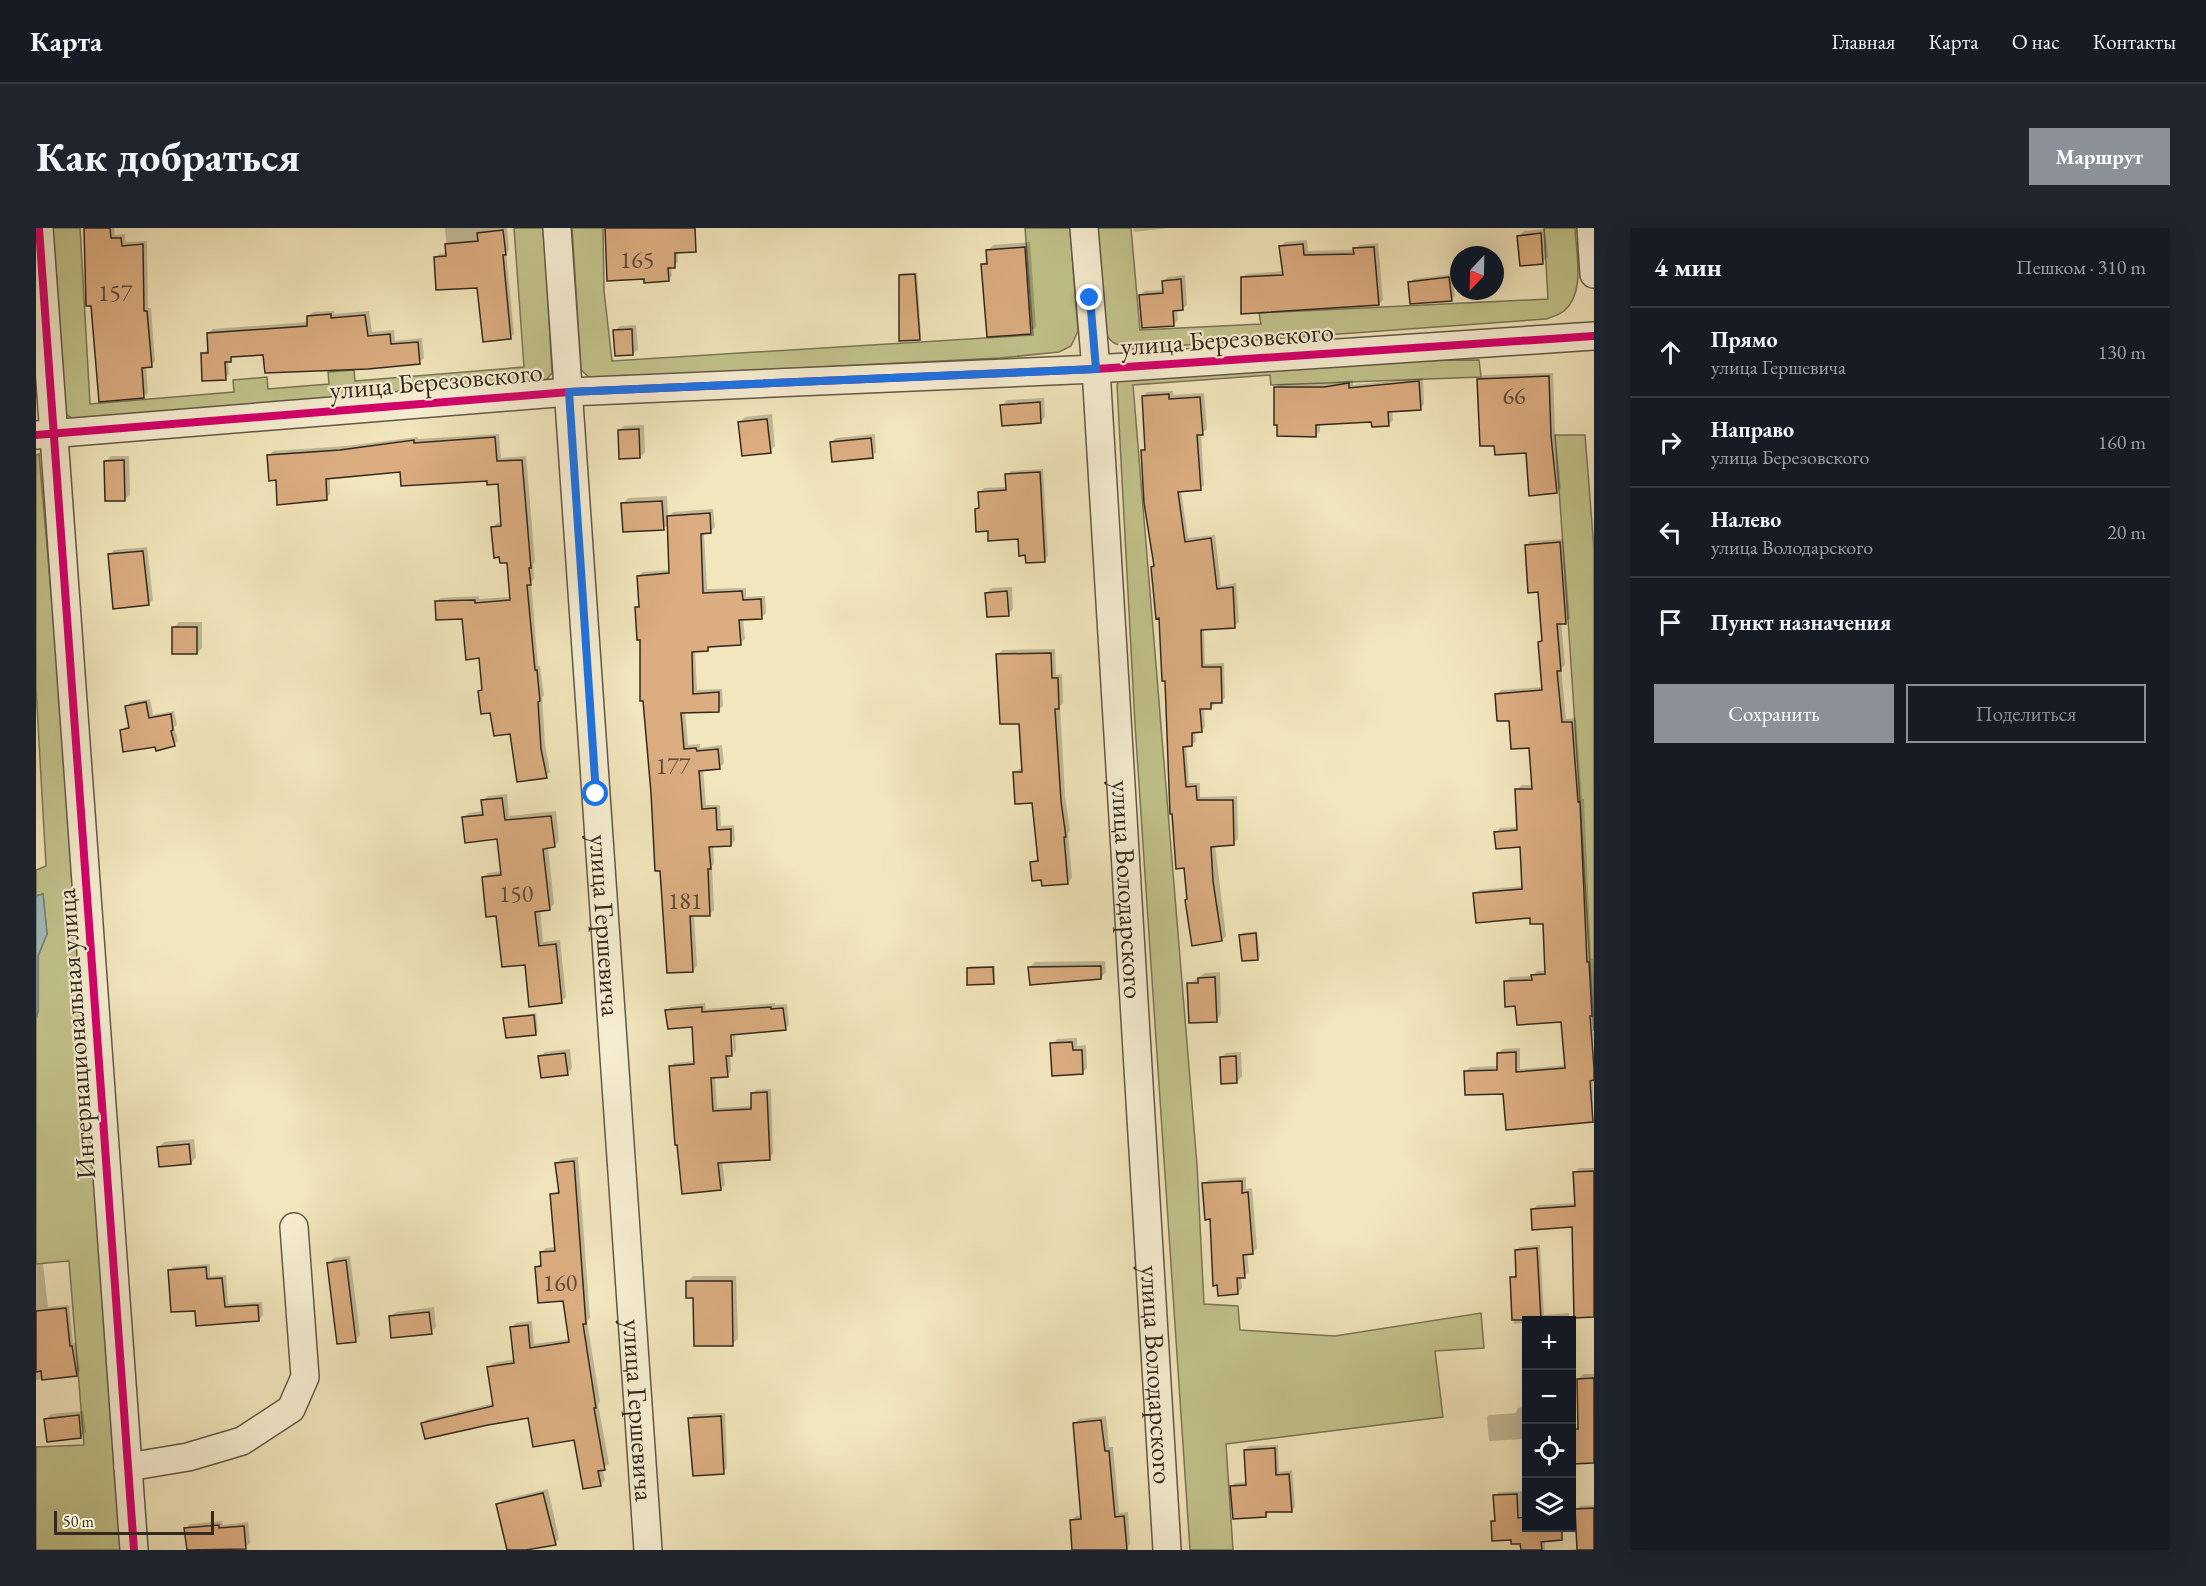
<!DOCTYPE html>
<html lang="ru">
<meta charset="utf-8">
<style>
body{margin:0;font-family:"EB Garamond",serif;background:#20242c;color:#f1f3f6}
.controls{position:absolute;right:18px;bottom:18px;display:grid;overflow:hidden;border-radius:0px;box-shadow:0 6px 24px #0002}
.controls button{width:54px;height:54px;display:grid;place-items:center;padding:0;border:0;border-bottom:2px solid #363941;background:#171b24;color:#f1f3f6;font:30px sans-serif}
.compass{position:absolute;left:1414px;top:18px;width:54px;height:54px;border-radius:50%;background:#171b24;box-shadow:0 6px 24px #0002;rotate:202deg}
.scale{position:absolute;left:18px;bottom:15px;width:160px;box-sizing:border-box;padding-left:6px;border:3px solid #33291f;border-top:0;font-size:16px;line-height:21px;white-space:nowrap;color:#33291f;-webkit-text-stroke:4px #f7efd3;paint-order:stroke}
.stop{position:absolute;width:18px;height:18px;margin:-14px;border:4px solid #1a73e8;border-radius:50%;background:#fff}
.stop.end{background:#1a73e8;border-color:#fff;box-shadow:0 2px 6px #0008}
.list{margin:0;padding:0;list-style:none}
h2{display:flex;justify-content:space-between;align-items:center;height:78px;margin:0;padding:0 24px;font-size:26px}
h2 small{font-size:20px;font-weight:400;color:#9ea1a6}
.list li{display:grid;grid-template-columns:39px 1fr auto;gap:18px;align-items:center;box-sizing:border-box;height:90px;padding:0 24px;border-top:2px solid #363941}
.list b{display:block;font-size:22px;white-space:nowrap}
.list p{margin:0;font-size:20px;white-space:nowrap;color:#9ea1a6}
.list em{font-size:20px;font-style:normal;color:#9ea1a6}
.actions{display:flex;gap:12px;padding:18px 24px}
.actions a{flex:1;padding:14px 0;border:2px solid #8c9099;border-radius:0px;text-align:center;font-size:21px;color:#8c9099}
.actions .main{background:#8c9099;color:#fff}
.icon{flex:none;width:33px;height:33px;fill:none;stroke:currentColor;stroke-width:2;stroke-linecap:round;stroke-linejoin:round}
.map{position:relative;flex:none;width:1558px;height:1322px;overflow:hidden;border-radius:0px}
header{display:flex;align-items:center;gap:36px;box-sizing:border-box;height:84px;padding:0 30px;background:#171b24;border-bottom:2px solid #363941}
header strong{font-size:28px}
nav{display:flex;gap:33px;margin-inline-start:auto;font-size:21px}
.intro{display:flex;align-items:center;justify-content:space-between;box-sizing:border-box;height:144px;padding:0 36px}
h1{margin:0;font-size:42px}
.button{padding:15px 27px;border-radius:0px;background:#8c9099;color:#fff;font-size:21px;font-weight:700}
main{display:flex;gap:36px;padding:0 36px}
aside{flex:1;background:#171b24;border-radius:0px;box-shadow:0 6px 24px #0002}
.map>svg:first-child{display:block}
.green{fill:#c2c38c;stroke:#7a7656;stroke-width:1.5}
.water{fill:#9fbdba;stroke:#74827c;stroke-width:1.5}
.shadow{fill:#0003}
.building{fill:#dbad81;stroke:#33291f;stroke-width:1.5}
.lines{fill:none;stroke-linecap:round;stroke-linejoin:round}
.minor-casing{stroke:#635846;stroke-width:30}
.minor{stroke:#f7efd3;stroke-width:27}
.cycleway-casing{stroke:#f7efd3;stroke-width:11}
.cycleway{stroke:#d6006c;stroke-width:8}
.route{stroke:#1a73e8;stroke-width:8}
.labels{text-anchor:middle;stroke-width:4.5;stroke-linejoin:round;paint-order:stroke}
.number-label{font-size:24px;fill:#5d4a38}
.street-label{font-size:27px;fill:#33291f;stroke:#f7efd3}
</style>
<header>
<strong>Карта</strong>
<nav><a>Главная</a><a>Карта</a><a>О нас</a><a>Контакты</a></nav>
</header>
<div class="intro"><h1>Как добраться</h1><a class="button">Маршрут</a></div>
<main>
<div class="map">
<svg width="1558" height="1322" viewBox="0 0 1558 1322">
<rect width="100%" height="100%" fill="#f2e6bc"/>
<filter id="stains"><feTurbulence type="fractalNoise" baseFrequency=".00333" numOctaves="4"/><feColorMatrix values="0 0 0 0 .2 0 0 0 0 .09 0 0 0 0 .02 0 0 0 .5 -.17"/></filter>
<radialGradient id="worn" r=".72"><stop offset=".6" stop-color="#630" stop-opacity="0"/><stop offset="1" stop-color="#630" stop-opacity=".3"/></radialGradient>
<path class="green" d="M14 0H44L54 176 198 164 197 152 231 149 232 161 293 156 292 144 318 142 319 153 488 139 478 0H508L516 145 507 156 39 193 29 185Z
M536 0H567L568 63 576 133 997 107 989 0H1034L1042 103 1035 118 1023 124 964 130 699 143 564 152 554 150 545 142Z
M1056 0H1095L1104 102 1225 96 1223 85 1512 71 1508 0H1539C1540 26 1550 64 1528 83 1523 87 1516 89 1510 91L1096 121C1077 116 1073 115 1066 97Z
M1443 132 1445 149 1235 157 1234 147 1097 157 1161 937 1168 1076 1202 1078 1204 1102 1299 1108 1445 1085 1448 1120 1399 1123 1407 1189 1190 1216 1197 1322H1154L1099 496 1081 157 1084 148 1235 134Z
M1519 207H1549L1558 321V803C1546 604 1534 406 1519 207Z
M3 226 98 1322H0V1219L48 1217 33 1033 0 1036V791L2 783V728L11 706 7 666 0 668V642L10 638 0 460V227Z"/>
<path class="water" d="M7 666 11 706 2 728V783L0 791V668Z"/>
<path class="shadow" d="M49 0H78L79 7 89 6V14L111 13 112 80H115L119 133 115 137 110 138 112 165 107 169Z
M409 0H471L473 22 470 25 478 106 474 109 442 59 399 30 403 26 411 25Z
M570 0H624L641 6 642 34 635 38 636 48 632 52 609 49Z
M1097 0H1132L1098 4Z
M1509 1 1512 29 1506 34 1483 8 1488 3Z
M1271 12 1272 23 1319 22 1323 17 1342 15 1347 72 1343 76 1206 50 1211 46 1248 43 1245 19 1249 14Z
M994 14 1000 99 994 104 946 37 952 31V23L957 17Z
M866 45H881L885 109 883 111 864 47Z
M1416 46 1419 68 1415 71 1374 54 1378 51Z
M1149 47 1151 77 1146 81H1141L1142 92 1137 97 1104 67 1109 63 1128 62 1127 53 1132 49Z
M298 83V86L333 83 336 104 358 102 359 113 386 110 388 130 383 134 229 125 199 127 192 132 193 146 189 150 166 126 173 121 172 105 177 101 273 94 272 88 277 84Z
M600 97 602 121 597 126 578 103 584 98Z
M1517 145 1519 203 1525 260 1520 264 1443 152 1447 147Z
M1387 150 1388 176 1384 180 1356 182 1357 192 1352 197 1337 192 1284 196V203L1280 208 1239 160 1243 156 1293 155 1317 152V157Z
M1137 163V167L1168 165 1171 201 1165 206 1168 257 1164 261 1145 262 1152 310 1179 307 1185 358 1200 355 1203 394 1198 398 1168 400 1169 436 1188 435 1189 470 1175 479H1168L1169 499 1165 503H1159L1160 513 1156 517H1150L1153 555H1164V569L1201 568 1202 611 1198 615 1179 617 1190 708 1186 712 1152 671 1125 389 1116 339 1119 336 1106 222 1111 218 1107 168 1111 164Z
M1008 170 1009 189 1004 194 966 177 971 172Z
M736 186 739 218 734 223 704 194 709 189Z
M608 197 609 224 604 229 583 203 588 198Z
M463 206 465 230 490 228 499 334 497 336 498 351 495 354 502 438H504L508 468 506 469 509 516 514 544 510 548 476 504 455 483 444 463 447 460 444 428 427 389 400 374 405 370 443 368V371L476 369 472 333 457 300 461 295 466 294 463 254 452 251 365 242 294 249V266L290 271 241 250 233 227 237 223 310 218 382 209V211Z
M839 206 840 224 836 228 795 214 800 210Z
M75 228H93L94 267 88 272 70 233Z
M1007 241 1012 328 1008 332 983 310 953 301 941 281 944 277V264L948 260 972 259 971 247 975 243Z
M631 268 632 289 637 284 677 281 679 299 675 303 668 304 671 361 710 360V369L729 368 730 385 726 389 707 390 709 411 704 415 676 417 671 422 659 423 661 462 686 461 687 478 682 482 649 483 652 517 664 516V520L686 517 688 535 683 540 667 541 670 577H684L685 598 698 597 699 612 695 617H677L678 635 676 638 678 682 674 686 658 687 661 738 656 743 601 379 604 376 602 348 607 344 634 342 633 295 628 300 587 275 592 270Z
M1527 311 1534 390 1530 394H1525L1529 437 1525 440 1530 491 1540 490 1546 571H1548L1555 731H1557L1558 752 1557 893 1468 864 1430 843 1434 839 1462 838V825L1467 821 1484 820V841L1531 837 1527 792 1480 777 1470 753 1474 749 1496 748 1501 743H1510L1508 694 1439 666 1443 662 1487 658 1486 617 1460 605 1464 600 1482 599 1481 562 1485 557H1497L1495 518 1474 491 1460 467 1465 462 1508 459 1504 414 1507 411 1503 363 1490 318 1494 313Z
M111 319 117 372 112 376 74 327 78 322Z
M976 359 977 381 972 386 950 365 956 360Z
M143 394H166V420L161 425 138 399Z
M1019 421 1020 447 1026 446 1027 475 1024 478 1029 568 1034 603 1032 605 1036 650 1031 655 1007 650 996 634 1003 630 997 573 978 545 983 541 987 540 984 495 962 426 967 422Z
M114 471 117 487 138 483 141 497 138 499 142 513 138 517H120L85 503 89 499 94 498 91 478 95 474Z
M471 566 473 588 520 583 523 613 518 618 512 619 518 676 513 681 504 682 507 714 524 712 530 769 525 774 461 686 447 650 452 645 466 643 462 610 428 589 433 585 448 583 447 573 452 568Z
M1221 703 1224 728 1222 730 1205 707 1207 705Z
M1069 733 1070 744 1065 750 994 739 999 734Z
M934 738H959V753L957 755 932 741Z
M1184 744 1185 787 1180 792 1153 756 1169 745Z
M669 775 670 781 739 775V777L751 776 753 797 749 801 699 805 700 822 698 825 696 800H693L695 825H697L694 827 695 843 691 847 679 848 681 880 717 878 716 866 720 862 735 861 737 926 733 930 686 933 689 957 685 961 634 839 638 835 660 833 657 797 631 783 635 779Z
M500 785 502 803 500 806 469 791 471 789Z
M1041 810V818L1050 817 1051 840 1046 845 1016 816 1021 811Z
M534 821 536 840 531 846 504 829 509 824Z
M1205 824 1206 848 1201 854 1185 830 1190 825Z
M158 911 160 929 155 935 123 919 128 914Z
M542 929 554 1090 551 1093 564 1174 562 1176 573 1236 566 1240 569 1252 564 1257 539 1210 493 1189 387 1195 391 1191 459 1175 453 1139 457 1135 480 1131 476 1099 480 1095 496 1093 498 1116 534 1111 528 1072 501 1039 505 1035 506 1024 510 1020 520 1019 516 967 524 962 521 935 525 931Z
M1543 940H1558V1087L1537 998 1497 982 1501 977 1540 975 1539 944Z
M1210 949V961L1216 960 1221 1020 1216 1025H1211L1213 1044 1208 1048H1205L1206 1060 1201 1065 1176 990 1168 956 1172 952Z
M1504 1017 1508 1087 1533 1085V1092H1490V1116H1488L1487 1095 1478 1096 1475 1050 1482 1046 1480 1022 1484 1019Z
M314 1028 324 1107 319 1113 293 1035 298 1030Z
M7 1036 12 1079 33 1077 37 1115H40L44 1143 40 1147 0 1152V1037Z
M174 1036V1048L190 1047 192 1076 226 1074 227 1087 223 1092 160 1081 133 1043 137 1039Z
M657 1048H700L702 1111 696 1116 659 1069 652 1053Z
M398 1079 400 1099 395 1104 354 1089 360 1084Z
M1547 1146H1558V1233L1542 1151Z
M1490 1179V1211L1453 1213 1451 1189 1453 1187 1480 1185 1482 1180Z
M47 1183 50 1204 44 1209 10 1191 15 1186Z
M689 1185 691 1240 687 1244 654 1191 658 1186Z
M1070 1188 1073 1219H1077L1083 1285 1092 1284 1094 1316 1090 1321 1035 1292 1040 1288 1047 1287 1039 1195 1043 1191Z
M1242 1217 1243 1244 1256 1242 1259 1279 1255 1283 1233 1284 1229 1288 1195 1259 1199 1255 1211 1254 1209 1222 1213 1218Z
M1536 1230H1537L1540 1268 1536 1273Z
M512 1261 523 1311 519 1315 462 1277 466 1272Z
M1490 1263V1300H1508L1509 1322H1486V1314L1476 1310 1457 1293 1460 1290 1459 1268 1463 1264Z
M1558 1277V1322H1529L1543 1321 1541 1281 1544 1278Z
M186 1293 187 1297 212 1294 214 1315 209 1319 152 1322 150 1300 154 1296Z"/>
<path class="building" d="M48 0H74L75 10H85L86 18 107 16 108 83H111L116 139 106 140 108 170 63 174 55 78H50Z
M569 0H659L660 24 639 25V40H632L633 53 608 55V51L571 53Z
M467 2 470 27H467L475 111 447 114 441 60 400 62 398 29 410 28 409 16 442 13 441 5Z
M1505 5 1507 36 1484 38 1481 8Z
M1267 16 1268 27 1318 26 1317 20 1338 19 1343 77 1205 86V49L1247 47 1243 18Z
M989 19 995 106 951 109 945 36H951L950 22Z
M879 46 884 112 863 113V47Z
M1413 49 1416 73 1374 76 1372 54Z
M1145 51 1147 82 1137 83 1138 98 1106 100 1103 67 1127 65 1126 53Z
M295 86V90L329 87 332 108 354 106 355 116 382 114 384 136 332 141 229 145 227 127 195 129V134H189L190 152 166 153 165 125H172L171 105 271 98V88Z
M596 101 597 127 579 128 577 102Z
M1513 148 1515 208 1521 265 1493 268 1490 225 1459 227 1458 218H1444L1441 151Z
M1383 153 1385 182 1352 184 1353 198 1336 199 1335 194 1280 197V209L1241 208V197H1238V159H1288L1313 155V160Z
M1133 166V171L1164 169 1167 207H1161L1165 262 1142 264 1149 314 1175 310 1181 361 1197 359 1199 400 1165 402 1166 439H1185L1186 475H1175V481H1164L1166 504 1156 505V518L1147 519 1150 559 1160 558 1161 572H1197L1198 617 1175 619 1177 653 1186 713 1156 718 1149 672 1151 671 1148 640 1140 641 1136 586H1134L1129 453H1126L1123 390 1120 391 1115 339 1118 338 1108 275 1105 222H1109L1106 168Z
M1004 174 1005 195 966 198 964 177Z
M731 191 735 225 706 228 702 194Z
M603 201 604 230 583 231 582 202Z
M459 209 461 233 486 232 495 340H493L495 357H491L499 442H501L504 473 502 474 505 521 511 550 481 554 474 506 458 508 454 485 445 486 442 463 446 462 443 430 430 432 426 391 400 392 399 373 439 372V375L474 372 471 335H464L463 329 458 330 455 299 465 298 462 256 451 257V253L365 258 364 244 290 251 291 272 241 277 240 252 233 253 231 227 304 222 378 212V215Z
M835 210 837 230 796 234 794 214Z
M88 232 89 273H69L68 233Z
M1004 244 1009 334 990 335 989 327 983 328 982 311 952 313V303L940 304 939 281 943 280 942 264 970 262 969 246Z
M626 273 628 302 587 304 585 275Z
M674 285 675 305 665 306 667 365 706 363 707 372 725 371 726 391 703 392 705 417 672 419V423L656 424 657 466 683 464V484L645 485 648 521 660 520 661 523 682 521 684 541 663 543 666 581 680 580 681 602 695 601V618L673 619 675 641H672L674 688H654L657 744 631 745 624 643H619L615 565 607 473H604V412H601L599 379H603L601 348 633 345 631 288Z
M1524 314 1530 396H1521L1525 443H1521L1526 494H1536L1542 574H1544L1551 734H1553L1556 788H1554L1558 840V852L1554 853 1557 894 1470 902 1467 866 1429 867 1428 843 1461 842V825L1480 824V844L1529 840 1525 794 1481 797 1479 778 1469 779 1468 753 1496 752 1495 747 1509 746 1507 696H1494V690L1440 695 1437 665 1486 661 1484 619 1460 621 1458 604 1481 602 1479 561H1496L1493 520 1475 521 1473 493H1461L1459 466 1506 462 1502 414 1506 413 1502 364 1492 365 1489 317Z
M107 323 113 377 77 381 72 326Z
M971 363 973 388 951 389 949 365Z
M136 399H161V426H136Z
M1015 425 1016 450H1022L1023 481H1019L1025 573 1030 609H1028L1032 656 1006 658 1005 652 996 653 994 634 1002 633 996 575 979 576 977 544H986L983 496H964L960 426Z
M110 474 113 490 135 486 137 502 135 503 139 518 120 523 119 519 87 524 84 502 93 500 89 478Z
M466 570 469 592 515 588 519 619 507 621 514 682 499 684 503 718 520 716 526 775 493 779 489 737 466 739 460 688 450 689 446 649 465 647 461 611 429 615 426 589 447 587 445 572Z
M1220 705 1222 732 1206 733 1203 707Z
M1065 738V751L994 757 992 739Z
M957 739 958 756 931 757V740Z
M1179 749 1181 794 1153 795 1151 755H1162V750Z
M666 779V784L735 779V781L747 780 750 802 695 807 696 828H690L692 849 675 850 677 883 715 881V865L731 864 734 932 682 935 685 962 646 966 641 917H639L633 838 658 836 656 799 632 801 629 782Z
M498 787 500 807 470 810 467 790Z
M1036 814 1037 822H1046L1047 846 1016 848 1014 815Z
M529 825 532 847 505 850 502 828Z
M1200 828 1201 855 1185 856 1184 829Z
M153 916 155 936 123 939 121 919Z
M538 933 550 1096H547L560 1180H558L569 1242 562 1243 565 1258 547 1261 538 1212 497 1219 492 1190 452 1197 389 1211 385 1195 457 1178 451 1139 478 1135 474 1099 492 1097 494 1120 533 1114 527 1073 502 1075 499 1039 505 1038 504 1024 519 1023 514 966 523 965 519 935Z
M1558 943V1089L1538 1090 1536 999 1496 1002 1495 981 1539 978 1537 944Z
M1206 953V965L1212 964 1217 1026 1207 1027 1209 1050H1201L1202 1066 1182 1068 1181 1057 1177 1058 1174 991 1169 992 1166 955Z
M1501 1020 1505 1092H1476L1474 1049H1480L1479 1022Z
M310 1032 320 1114 301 1116 291 1035Z
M170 1039 171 1051 186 1050 189 1079 222 1077 223 1093 160 1098 159 1083 135 1084 132 1042Z
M650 1053H696L697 1118H658L657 1070H650Z
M30 1080 34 1118H36L41 1148 6 1152 5 1143 0 1144V1083Z
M393 1084 396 1106 355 1110 353 1088Z
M1558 1150V1235L1536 1236V1201H1542L1541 1151Z
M43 1187 45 1210 11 1214 8 1191Z
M685 1188 688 1246 657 1248 652 1190Z
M1065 1192 1069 1223H1073L1079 1289 1088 1288 1091 1322H1036L1034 1292 1045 1291 1037 1195Z
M1239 1220 1240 1247 1253 1246 1256 1284H1230V1289L1197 1291 1194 1258 1210 1257 1208 1222Z
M507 1265 520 1317 490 1322H471L460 1276Z
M1481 1266 1482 1290 1491 1289V1299H1526V1312L1505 1314 1506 1322H1485L1484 1316H1475V1312L1456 1313 1455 1293H1459L1457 1267Z
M1558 1280V1322H1541L1539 1281Z
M183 1297V1300L208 1298 210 1321 151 1322 148 1300Z"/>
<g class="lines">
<defs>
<g id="minor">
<path d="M3 0 98 1322"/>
<path id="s1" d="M521 0 612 1322"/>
<path id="s2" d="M1048 0 1060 141 1131 1322"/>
<path d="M1555 0 1558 46"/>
<path d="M0 207 533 164 1060 141 1558 108"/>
<path d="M92 1239 152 1229 206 1213 255 1181 269 1149 258 999"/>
</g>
</defs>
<use href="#minor" class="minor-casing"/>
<use href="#minor" class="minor"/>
<defs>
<path id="cycleway" d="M3 0 98 1322
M0 207 533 164 1060 141 1558 108"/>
</defs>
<use href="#cycleway" class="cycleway-casing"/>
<use href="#cycleway" class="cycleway"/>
</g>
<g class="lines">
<path class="route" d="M560 566 533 164 1060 141 1054 70"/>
</g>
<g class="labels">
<g class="number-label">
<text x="601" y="40">165</text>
<text x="79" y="73">157</text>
<text x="1478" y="176">66</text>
<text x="637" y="546">177</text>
<text x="480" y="674">150</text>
<text x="649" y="681">181</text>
<text x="524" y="1063">160</text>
</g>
<g class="street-label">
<text transform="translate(1191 111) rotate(-4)" y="9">улица Березовского</text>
<text transform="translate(400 153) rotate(-5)" y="9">улица Березовского</text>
<text dy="9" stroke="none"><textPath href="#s2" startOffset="663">улица Володарского</textPath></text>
<text dy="9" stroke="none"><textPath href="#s1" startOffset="699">улица Гершевича</textPath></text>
<text transform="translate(40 806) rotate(-94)" y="9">Интернациональная улица</text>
<text dy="9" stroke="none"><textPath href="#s2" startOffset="1149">улица Володарского</textPath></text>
<text dy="9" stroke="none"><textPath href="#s1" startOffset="1185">улица Гершевича</textPath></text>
</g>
</g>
<rect width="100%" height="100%" filter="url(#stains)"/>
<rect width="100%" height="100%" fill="url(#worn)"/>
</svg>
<div class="controls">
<button>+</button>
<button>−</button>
<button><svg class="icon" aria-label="locate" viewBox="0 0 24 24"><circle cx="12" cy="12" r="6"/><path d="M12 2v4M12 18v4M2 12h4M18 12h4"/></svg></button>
<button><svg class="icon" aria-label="layers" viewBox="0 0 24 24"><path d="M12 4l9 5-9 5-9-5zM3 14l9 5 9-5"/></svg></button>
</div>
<svg class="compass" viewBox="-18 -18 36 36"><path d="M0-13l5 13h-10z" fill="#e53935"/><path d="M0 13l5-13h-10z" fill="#9ea1a6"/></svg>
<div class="scale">50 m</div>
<div class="stop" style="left:560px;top:566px"></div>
<div class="stop end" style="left:1054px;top:70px"></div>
</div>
<aside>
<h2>4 мин<small>Пешком · 310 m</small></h2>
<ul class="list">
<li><svg class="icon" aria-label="ahead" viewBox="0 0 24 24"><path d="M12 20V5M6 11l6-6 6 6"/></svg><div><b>Прямо</b><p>улица Гершевича</p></div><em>130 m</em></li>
<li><svg class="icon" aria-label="right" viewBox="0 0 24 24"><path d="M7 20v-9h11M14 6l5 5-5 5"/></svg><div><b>Направо</b><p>улица Березовского</p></div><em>160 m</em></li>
<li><svg class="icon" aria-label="left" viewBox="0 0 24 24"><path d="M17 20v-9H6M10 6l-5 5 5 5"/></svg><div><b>Налево</b><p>улица Володарского</p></div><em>20 m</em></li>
<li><svg class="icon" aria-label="arrive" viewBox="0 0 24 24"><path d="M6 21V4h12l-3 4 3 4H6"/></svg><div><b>Пункт назначения</b></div></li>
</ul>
<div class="actions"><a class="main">Сохранить</a><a>Поделиться</a></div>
</aside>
</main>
